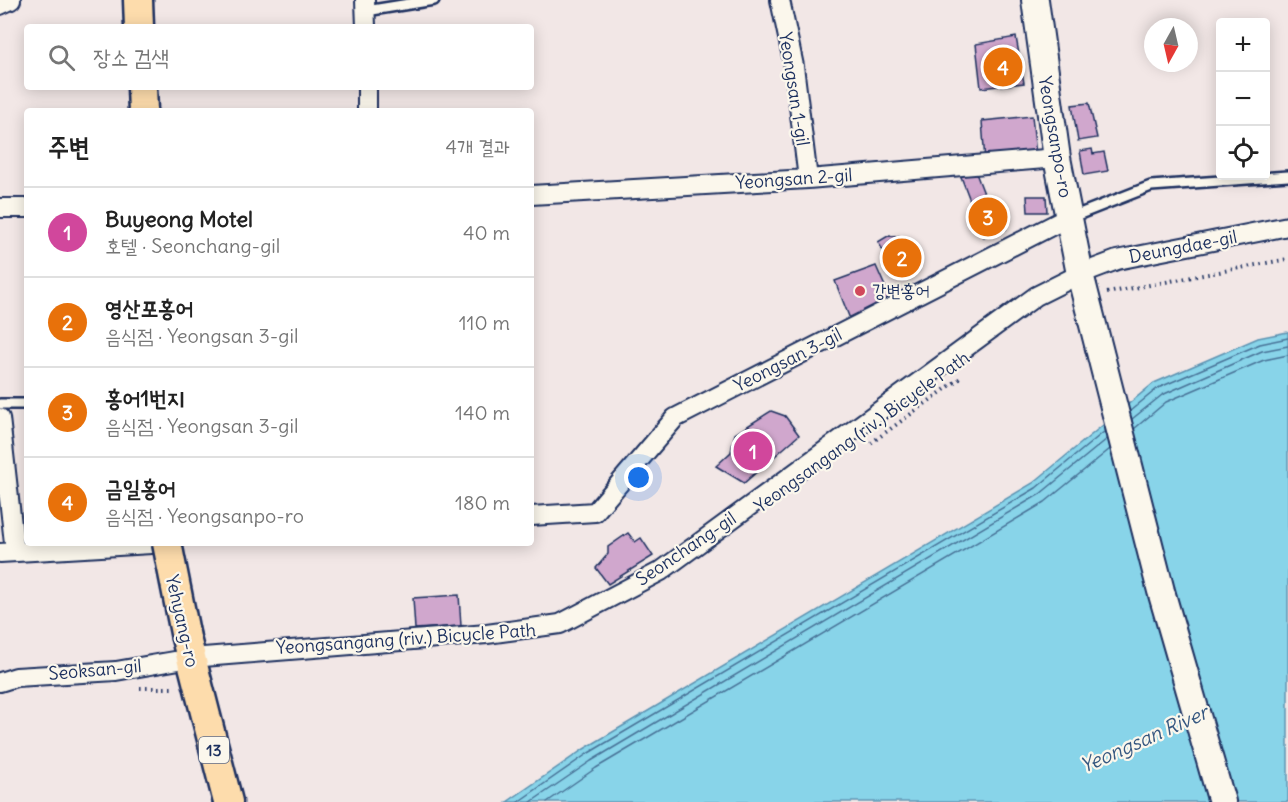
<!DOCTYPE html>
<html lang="ko">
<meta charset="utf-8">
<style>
body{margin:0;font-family:Delius,"Poor Story",sans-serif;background:#f6f6f6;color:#222}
.controls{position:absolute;right:18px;top:18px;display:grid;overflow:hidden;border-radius:6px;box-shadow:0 3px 15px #0003}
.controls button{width:54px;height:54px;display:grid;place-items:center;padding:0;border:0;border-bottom:2px solid #e0e0e0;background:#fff;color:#222;font:30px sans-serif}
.compass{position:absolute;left:1144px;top:18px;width:54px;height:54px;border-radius:50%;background:#fff;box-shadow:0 3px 15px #0003;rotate:188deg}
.you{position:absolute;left:639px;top:478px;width:21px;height:21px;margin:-15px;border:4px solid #fff;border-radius:50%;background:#1a73e8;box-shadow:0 0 0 9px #1a73e833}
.badge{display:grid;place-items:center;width:39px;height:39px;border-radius:50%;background:#db2777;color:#fff;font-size:20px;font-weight:700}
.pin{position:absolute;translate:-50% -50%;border:3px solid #fff;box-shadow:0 2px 6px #0006}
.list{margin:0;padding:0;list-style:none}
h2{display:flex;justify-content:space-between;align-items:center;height:78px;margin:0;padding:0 24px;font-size:26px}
h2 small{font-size:20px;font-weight:400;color:#767676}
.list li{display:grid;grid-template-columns:39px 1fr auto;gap:18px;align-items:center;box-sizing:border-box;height:90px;padding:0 24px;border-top:2px solid #e0e0e0}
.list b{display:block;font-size:22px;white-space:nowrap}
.list p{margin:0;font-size:20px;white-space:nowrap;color:#767676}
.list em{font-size:20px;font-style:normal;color:#767676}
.icon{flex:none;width:33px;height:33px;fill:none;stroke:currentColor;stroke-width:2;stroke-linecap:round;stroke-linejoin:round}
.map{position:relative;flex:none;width:1288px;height:802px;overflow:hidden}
.search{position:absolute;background:#fff;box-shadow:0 3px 15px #0003;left:24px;top:24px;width:510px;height:66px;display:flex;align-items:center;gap:15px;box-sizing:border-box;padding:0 21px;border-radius:6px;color:#767676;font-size:22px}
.panel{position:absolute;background:#fff;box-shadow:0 3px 15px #0003;left:24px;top:108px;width:510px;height:438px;border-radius:6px}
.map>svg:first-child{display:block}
.water{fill:#88d4e9;stroke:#5c92b1;stroke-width:1.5}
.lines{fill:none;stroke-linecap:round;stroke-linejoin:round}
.shore{stroke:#477196;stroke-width:1.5}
.building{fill:#d0a7cd;stroke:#1b2f5e;stroke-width:1.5}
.lane-casing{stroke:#1b2f5e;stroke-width:14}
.street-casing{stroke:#1b2f5e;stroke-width:22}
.secondary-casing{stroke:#1b2f5e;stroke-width:30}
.primary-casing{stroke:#1b2f5e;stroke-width:33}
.path{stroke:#1b2f5e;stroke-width:4;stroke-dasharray:1.5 4.5;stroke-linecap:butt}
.lane{stroke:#fbf7ec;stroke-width:9}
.street{stroke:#fbf7ec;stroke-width:18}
.secondary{stroke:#fbf7ec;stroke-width:26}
.primary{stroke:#fddcac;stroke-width:28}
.primary-bridge-casing{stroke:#1b2f5e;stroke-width:33;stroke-linecap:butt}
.primary-bridge{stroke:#fddcac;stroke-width:28}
.poi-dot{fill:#d1495b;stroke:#fbf7ec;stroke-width:2}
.labels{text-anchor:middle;stroke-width:4.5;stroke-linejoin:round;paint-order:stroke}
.shield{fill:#fbf7ec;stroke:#5e6b89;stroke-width:1.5}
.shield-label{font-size:16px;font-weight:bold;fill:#1b2f5e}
.street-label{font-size:18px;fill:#1b2f5e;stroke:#fbf7ec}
.poi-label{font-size:18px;fill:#1b2f5e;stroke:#fbf7ec;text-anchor:start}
.water-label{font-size:20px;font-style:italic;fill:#365881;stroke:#fbf7ec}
</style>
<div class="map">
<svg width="1288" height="802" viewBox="0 0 1288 802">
<rect width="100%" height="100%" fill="#f2e7e6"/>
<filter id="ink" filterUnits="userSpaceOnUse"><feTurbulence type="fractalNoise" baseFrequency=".0167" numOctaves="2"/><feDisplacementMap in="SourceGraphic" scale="12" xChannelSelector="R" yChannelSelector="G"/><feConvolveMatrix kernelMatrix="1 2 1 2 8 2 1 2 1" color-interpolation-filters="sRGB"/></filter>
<g filter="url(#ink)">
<path class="water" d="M1288 332V802H507L584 749 1033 483 1154 383 1258 338Z"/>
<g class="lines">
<path class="shore" d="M1130 411 1158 388 1260 344 1288 338
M1132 419 1162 395 1262 351 1288 346
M1134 429 1166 402 1264 360 1288 355
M518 802 587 754 1036 488 1105 431
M531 802 591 761 1040 494 1107 439
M547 802 596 768 1045 502 1110 449"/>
</g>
<path class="building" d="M1016 37 1024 83 981 88 976 44Z
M1089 103 1097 138 1078 141 1072 105Z
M1032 116 1036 155 985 161 982 121Z
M1092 149 1093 154 1104 152 1108 171 1084 175 1080 151Z
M974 168 988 204 995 201 1006 229 984 237 960 174Z
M1027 196H1046L1047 212H1028Z
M888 236 905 237 919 270 900 279 878 242Z
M876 266 891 300 850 319 835 281Z
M771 411 785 416 799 435 744 483 716 466 731 452 735 434Z
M628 533 635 542 641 538 653 556 608 584 596 568 608 554V547Z
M459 595 461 626 415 629 413 598Z"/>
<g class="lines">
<defs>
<path id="lane" d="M366 11 434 0
M1072 217 1151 186 1288 176
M0 404H27"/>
<path id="street" d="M365 0 366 27
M780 0 794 66 808 179
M0 5 11 0
M367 87V111
M531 195 808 179 1057 158
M0 208H27
M0 418 15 552
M531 516 595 512 675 418 1069 217
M0 553 168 543
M0 682 16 677 116 671 191 658 487 634 560 624 661 571 1036 296 1080 274 1117 260 1288 226"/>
<path id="secondary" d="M1035 0 1057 158 1080 274 1161 591 1222 802"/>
<path id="primary" d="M138 0 139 27
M142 87 143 111
M186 638 228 802"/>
</defs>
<use href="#lane" class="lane-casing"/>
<use href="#street" class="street-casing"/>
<use href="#secondary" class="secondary-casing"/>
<use href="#primary" class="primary-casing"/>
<path class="path" d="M1107 293 1288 259
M871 443 962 377
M140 688H174"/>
<use href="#lane" class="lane"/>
<use href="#street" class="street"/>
<use href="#secondary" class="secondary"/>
<use href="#primary" class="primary"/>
<defs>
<path id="primary-bridge" d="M167 543 186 638"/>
</defs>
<use href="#primary-bridge" class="primary-bridge-casing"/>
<use href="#primary-bridge" class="primary-bridge"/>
</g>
</g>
<circle class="poi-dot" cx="860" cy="291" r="6"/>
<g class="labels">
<rect class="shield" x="199" y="737" width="30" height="26" rx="4.5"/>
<g class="shield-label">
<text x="214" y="756">13</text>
</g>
<g class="street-label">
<text transform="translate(794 89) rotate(81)" y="6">Yeongsan 1-gil</text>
<text transform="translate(1055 137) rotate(80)" y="6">Yeongsanpo-ro</text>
<text transform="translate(794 179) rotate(-4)" y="6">Yeongsan 2-gil</text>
<text transform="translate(1183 247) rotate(-11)" y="6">Deungdae-gil</text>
<text transform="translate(788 360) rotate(-27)" y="6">Yeongsan 3-gil</text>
<text transform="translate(862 432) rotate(-36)" y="6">Yeongsangang (riv.) Bicycle Path</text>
<text transform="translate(686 549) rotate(-34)" y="6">Seonchang-gil</text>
<text transform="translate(182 621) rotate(77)" y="6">Yehyang-ro</text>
<text transform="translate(406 639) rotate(-4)" y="6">Yeongsangang (riv.) Bicycle Path</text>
<text transform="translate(95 670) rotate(-5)" y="6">Seoksan-gil</text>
</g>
<g class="poi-label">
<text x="872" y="297">강변홍어</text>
</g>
<g class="water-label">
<text transform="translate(1144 739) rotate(-24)" y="7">Yeongsan River</text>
</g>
</g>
</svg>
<div class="controls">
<button>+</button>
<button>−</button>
<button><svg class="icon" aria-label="locate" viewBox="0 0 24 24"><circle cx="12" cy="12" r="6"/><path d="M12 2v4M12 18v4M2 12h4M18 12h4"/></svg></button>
</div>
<svg class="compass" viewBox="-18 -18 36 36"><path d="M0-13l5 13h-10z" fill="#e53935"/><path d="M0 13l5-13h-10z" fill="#767676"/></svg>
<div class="you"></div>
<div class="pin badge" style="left:753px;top:451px;background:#d1479c">1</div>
<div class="pin badge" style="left:902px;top:258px;background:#e8710a">2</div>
<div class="pin badge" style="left:988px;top:217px;background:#e8710a">3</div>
<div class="pin badge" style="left:1003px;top:67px;background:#e8710a">4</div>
<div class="search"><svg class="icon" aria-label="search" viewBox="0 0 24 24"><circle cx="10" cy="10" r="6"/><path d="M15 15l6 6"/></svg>장소 검색</div>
<section class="panel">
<h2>주변<small>4개 결과</small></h2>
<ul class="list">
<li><span class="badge" style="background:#d1479c">1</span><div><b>Buyeong Motel</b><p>호텔 · Seonchang-gil</p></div><em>40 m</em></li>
<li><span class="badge" style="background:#e8710a">2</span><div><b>영산포홍어</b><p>음식점 · Yeongsan 3-gil</p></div><em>110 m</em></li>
<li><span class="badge" style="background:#e8710a">3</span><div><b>홍어1번지</b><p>음식점 · Yeongsan 3-gil</p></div><em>140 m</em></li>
<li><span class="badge" style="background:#e8710a">4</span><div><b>금일홍어</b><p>음식점 · Yeongsanpo-ro</p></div><em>180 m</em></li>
</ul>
</section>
</div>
